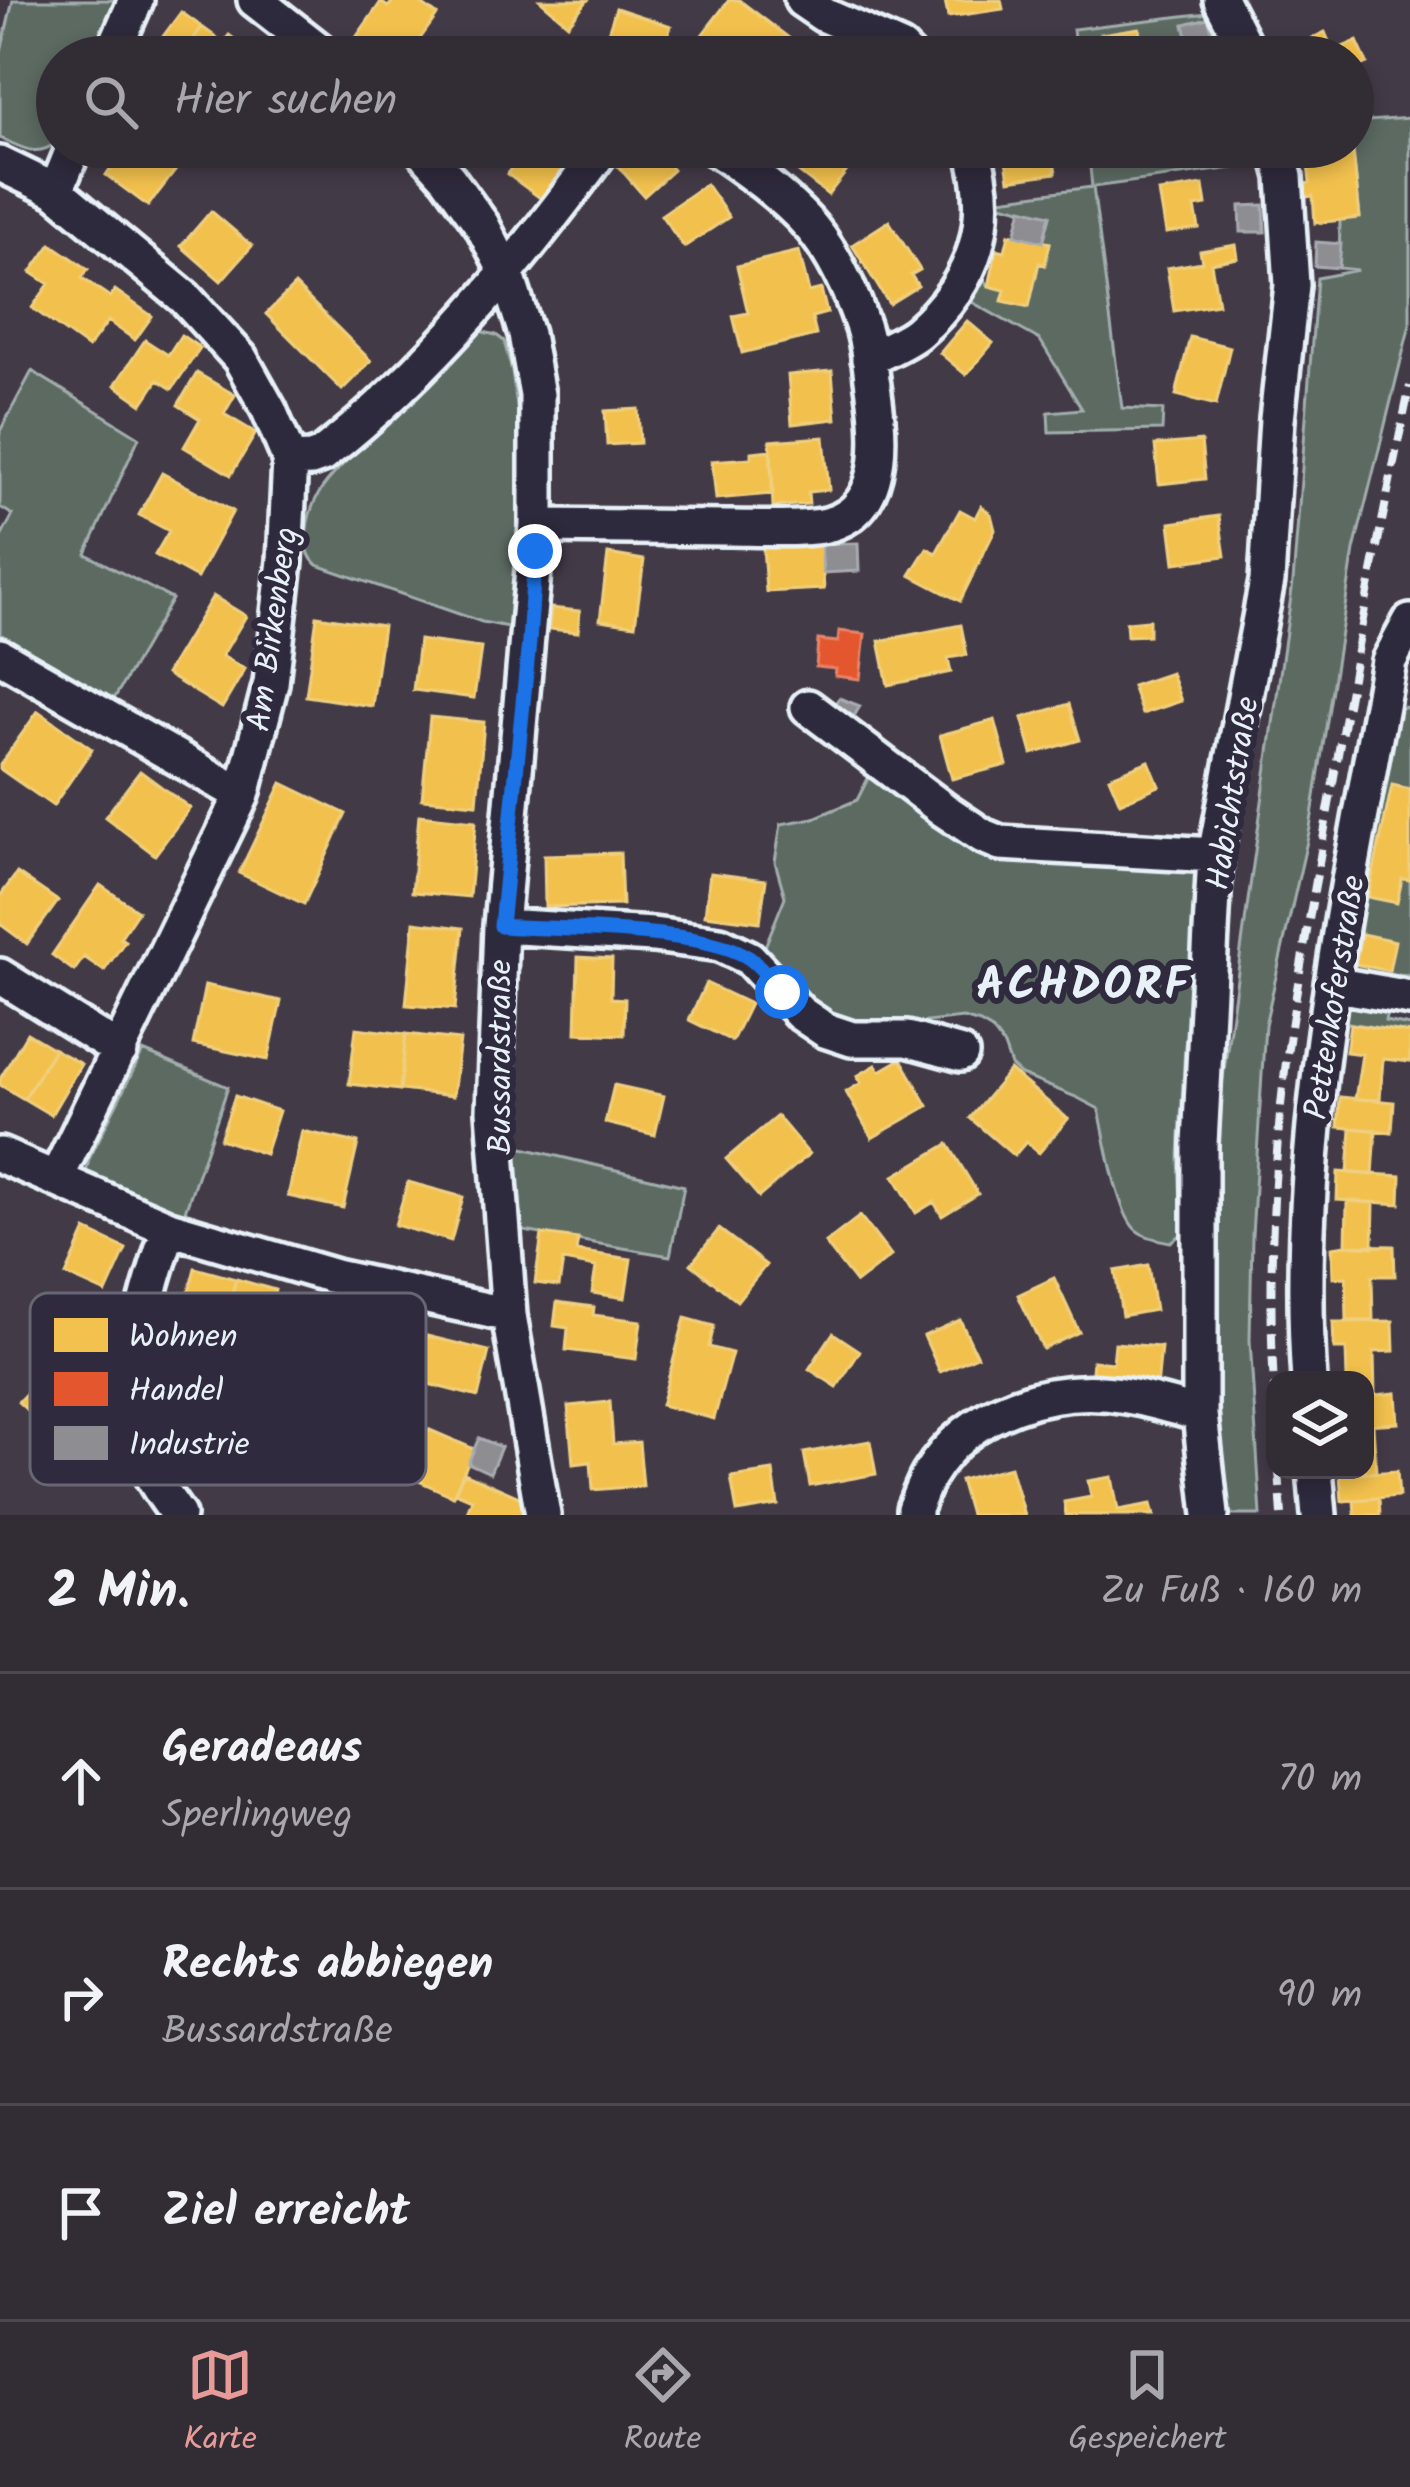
<!DOCTYPE html>
<html lang="de">
<meta charset="utf-8">
<style>
body{margin:0;font-family:Kalam,sans-serif;background:#3a343d;color:#f1f3f6}
.controls{position:absolute;right:36px;bottom:36px;display:grid;overflow:hidden;border-radius:24px;box-shadow:0 6px 18px #0003}
.controls button{width:108px;height:108px;display:grid;place-items:center;padding:0;border:0;border-bottom:3px solid #4d4850;background:#322c35;color:#f1f3f6;font:60px sans-serif}
.stop{position:absolute;width:36px;height:36px;margin:-27px;border:9px solid #1a73e8;border-radius:50%;background:#fff}
.stop.end{background:#1a73e8;border-color:#fff;box-shadow:0 3px 12px #0008}
.list{margin:0;padding:0;list-style:none}
h2{display:flex;justify-content:space-between;align-items:center;height:156px;margin:0;padding:0 48px;font-size:51px}
h2 small{font-size:39px;font-weight:400;color:#a8a7ad}
.list li{display:grid;grid-template-columns:78px 1fr auto;gap:36px;align-items:center;box-sizing:border-box;height:216px;padding:0 48px;border-top:3px solid #4d4850}
.list b{display:block;font-size:45px;white-space:nowrap}
.list p{margin:0;font-size:39px;white-space:nowrap;color:#a8a7ad}
.list em{font-size:39px;font-style:normal;color:#a8a7ad}
.icon{flex:none;width:66px;height:66px;fill:none;stroke:currentColor;stroke-width:2;stroke-linecap:round;stroke-linejoin:round}
.map{position:relative;flex:none;width:1410px;height:1515px;overflow:hidden}
.search{position:absolute;background:#322c35;box-shadow:0 6px 18px #0003;left:36px;right:36px;top:36px;height:132px;display:flex;align-items:center;gap:30px;box-sizing:border-box;padding:0 42px;border-radius:66px;color:#a8a7ad;font-size:45px}
.sheet{height:804px;background:#322c35}
nav{display:flex;justify-content:space-around;align-items:center;box-sizing:border-box;height:168px;border-top:3px solid #4d4850;background:#322c35;font-size:33px;color:#a8a7ad}
nav a{display:grid;justify-items:center;gap:6px}
nav .on{color:#e69b98}
.map>svg:first-child{display:block}
.green{fill:#5b6b62;stroke:#a2aead;stroke-width:3}
.homes{fill:#f2c14e;stroke:#efcf81;stroke-width:3}
.shops{fill:#e4572e;stroke:#e5856b;stroke-width:3}
.industry{fill:#8d8d92;stroke:#a8abb1;stroke-width:3}
.lines{fill:none;stroke-linecap:round;stroke-linejoin:round}
.minor-casing{stroke:#e8f1f8;stroke-width:42}
.minor{stroke:#2f2a3d;stroke-width:33}
.rail{stroke:#e8f1f8;stroke-width:8;stroke-dasharray:18 9;stroke-linecap:butt}
.route{stroke:#1a73e8;stroke-width:15}
.labels{text-anchor:middle;stroke-width:12;stroke-linejoin:round;paint-order:stroke}
.street-label{font-size:33px;fill:#e8f1f8;stroke:#2f2a3d}
.district-label{font-size:45px;font-weight:bold;letter-spacing:3px;fill:#e8f1f8;stroke:#2f2a3d}
.key{fill:#2f2a3d;stroke:#666675;stroke-width:3}
.key-label{font-size:33px;fill:#e8f1f8}
</style>
<div class="map">
<svg width="1410" height="1515" viewBox="0 0 1410 1515">
<rect width="100%" height="100%" fill="#433a47"/>
<filter id="ink" filterUnits="userSpaceOnUse"><feTurbulence type="fractalNoise" baseFrequency=".00833" numOctaves="2"/><feDisplacementMap in="SourceGraphic" scale="24" xChannelSelector="R" yChannelSelector="G"/><feConvolveMatrix kernelMatrix="1 2 1 2 8 2 1 2 1" color-interpolation-filters="sRGB"/></filter>
<g filter="url(#ink)">
<path class="green" d="M13 0H121L96 57H57V142C36 159 22 147 0 138V56Z
M1208 13V18L1184 25 1191 51 1216 46 1232 57H1076L1073 29Z
M1410 118V324L1354 550 1310 828 1265 1025 1252 1236 1250 1340 1261 1515H1228L1222 1458 1215 1307 1219 1106 1293 582 1317 278 1358 270 1339 268 1340 220 1360 217 1353 151 1291 157 1290 147H1353V122Z
M1088 147H1229L1233 168 1093 187 1122 408 1163 410 1162 430 1049 432 1048 412 1082 409 1040 340 961 296 978 270 989 286 1005 290 1039 263 1045 264 1050 243 1043 242 1050 216 1001 204 1000 199 1092 187Z
M475 330 496 335 504 341 512 371 523 450 524 478 513 628 482 622 317 565C299 550 307 515 318 495 325 482 338 470 348 459 388 414 432 373 475 330Z
M32 371 139 437 86 554 172 599 114 699 0 634V539L13 515 0 507V431Z
M1396 706 1410 708V976L1399 975 1396 985 1351 972 1348 966Z
M877 761 983 836 1198 867 1206 881 1185 1046 1179 1156 1182 1234 1171 1242C1160 1240 1143 1237 1135 1229 1116 1209 1105 1137 1099 1109L1076 1097 1021 1075 1011 1066 1004 1046 992 1030 980 1023 963 1018 863 1029 814 1010 762 954 785 897 775 862 781 824 814 818 857 800Z
M1347 1003 1388 1006 1385 1021 1410 1026V1033L1342 1022Z
M143 1051 228 1087 183 1217 90 1181 86 1173 89 1159Z
M514 1146 684 1186 670 1256 518 1230Z"/>
<path class="homes" d="M394 0H416L437 15 407 57H381L355 39 381 2 388 7Z
M540 0H588L568 24Z
M729 0H739L814 57H703L692 48Z
M945 0H1001L1003 9 948 17Z
M616 8 671 26 661 57 648 54 647 57H600Z
M181 12 202 27 180 57H162L153 50Z
M202 27 223 42 212 57H180Z
M1139 28 1143 57H1104L1101 34Z
M1325 32 1333 51 1357 41 1367 63 1353 69V57H1272Z
M229 35 250 51 245 57H212Z
M126 147H162L182 162 148 206 106 175Z
M526 147H588L547 203 507 174Z
M636 147H654L673 170 644 196 616 164Z
M816 147 865 148 828 195 797 171Z
M1004 147H1052L1056 173 1009 180Z
M1141 147H1175L1177 161 1143 166Z
M1353 151 1360 218 1315 223 1313 196 1306 197 1305 184 1310 183 1307 155Z
M706 184 729 217 684 247 661 215Z
M1203 185 1206 205 1195 207 1199 228 1166 233 1159 192Z
M211 211 252 246 221 281 181 246Z
M889 221 920 270 911 275 918 286 889 304 852 245Z
M1009 234 1050 243 1045 265 1039 263 1029 307 1002 301 1005 290 989 286 997 249 1005 251Z
M51 244 88 269 82 278 110 297 115 290 152 316 135 340 108 321 88 348 32 308 49 284 31 272Z
M1236 245 1238 258 1211 263 1218 304 1174 311 1167 268 1202 262 1200 251Z
M799 251 809 292 821 289 827 313 812 317 816 335 742 353 733 316 748 313 737 266Z
M295 285 371 361 342 390 266 314Z
M967 321 993 343 966 375 940 353Z
M181 335 200 348 172 389 158 380 142 404 115 385 145 340 168 355Z
M1190 337 1230 347 1216 405 1176 395Z
M832 371 836 419 792 424 788 375Z
M197 373 235 395 224 414 256 433 231 475 184 447 200 419 178 405Z
M638 409 640 443 607 445 605 411Z
M824 437 829 490 808 492 809 504 773 507 770 441Z
M1201 441 1205 479 1159 484 1155 445Z
M771 450 773 494 716 499 712 461 751 458V452Z
M162 473 233 511 197 578 155 555 169 531 139 515Z
M981 506 991 514 995 530 960 601 910 575 927 548 936 553 960 510 975 518Z
M1219 516 1225 556 1175 563 1170 523Z
M821 544 824 589 766 592 763 547Z
M608 554 644 560 635 625 600 620Z
M213 596 246 616 222 656 245 669 222 708 166 674Z
M551 608 580 611 578 632 549 629Z
M317 616 383 626 372 706 306 696Z
M1149 620V635L1127 636 1126 622Z
M961 625 967 655 948 658 951 672 888 685 879 641Z
M419 640 481 648 474 698 413 690Z
M1171 673 1181 701 1142 714 1132 686Z
M1069 704 1080 740 1032 754 1022 718Z
M38 711 92 749 53 806 0 769V765Z
M430 717 484 722 477 804 422 799Z
M995 720 1007 765 952 779 940 735Z
M1149 761 1159 786 1120 803 1109 777Z
M140 771 190 808 155 855 105 817Z
M282 783 346 814 304 904 239 873Z
M1392 785 1410 789V880L1402 879 1397 903 1368 897Z
M419 815 476 821 469 897 412 892Z
M620 853 622 905 545 907 544 855Z
M17 873 58 901 27 944 0 924V896Z
M710 873 766 880 760 922 705 915Z
M100 885 138 911 120 938 125 941 104 971 84 957 74 971 52 955Z
M414 922 463 928 455 1009 406 1005Z
M1362 934 1395 941 1389 971 1355 964Z
M578 957 612 959 611 998 625 999 624 1035 576 1033Z
M706 983 750 1004 732 1041 689 1020Z
M205 985 281 1001 268 1060 193 1044Z
M1350 1024 1410 1033V1062L1383 1059 1380 1100 1355 1099 1362 1054 1346 1052Z
M356 1028 406 1034 400 1090 349 1084Z
M27 1033 54 1049 24 1099 0 1085V1079Z
M406 1034 460 1040 453 1096 400 1090Z
M54 1049 81 1064 51 1115 24 1099Z
M901 1059 928 1106 872 1138 846 1092 861 1083 857 1076 876 1065 880 1071Z
M1010 1070 1068 1119 1039 1153 1026 1142 1014 1156 970 1118Z
M614 1085 664 1096 655 1135 605 1123Z
M235 1096 279 1111 265 1154 220 1139Z
M1340 1097 1394 1102 1392 1132 1338 1127Z
M777 1116 809 1154 759 1197 726 1159Z
M1351 1128 1376 1130 1373 1175 1348 1173Z
M302 1131 358 1143 343 1208 288 1196Z
M948 1144 978 1194 942 1216 934 1202 916 1213 894 1176Z
M1338 1172 1401 1176 1400 1204 1337 1200Z
M408 1182 463 1197 451 1241 395 1225Z
M1347 1201 1374 1203 1373 1247 1346 1245Z
M860 1216 891 1256 856 1283 825 1243Z
M719 1229 766 1265 737 1301 691 1264Z
M86 1230 126 1249 106 1293 66 1275Z
M542 1234 578 1239 576 1251 631 1259 625 1298 592 1293 596 1267 563 1261 559 1286 535 1283Z
M1346 1245 1394 1246 1395 1276H1372L1373 1321H1347L1346 1277 1333 1278 1332 1247Z
M1148 1265 1155 1310 1122 1316 1115 1271Z
M195 1268 236 1279 222 1329 182 1318Z
M1054 1278 1079 1332 1043 1349 1018 1295Z
M236 1279 275 1290 262 1340 222 1329Z
M557 1302 594 1307 593 1315 641 1321 636 1359 566 1350 568 1328 554 1326Z
M685 1318 714 1326 709 1347 732 1353 714 1419 661 1405Z
M960 1320 977 1356 940 1372 924 1336Z
M1393 1321 1394 1351 1374 1352 1375 1395 1365 1396V1380H1347L1346 1349H1334L1333 1322Z
M833 1333 860 1351 837 1387 809 1369Z
M427 1336 489 1351 478 1397 416 1381Z
M1115 1343 1161 1347 1157 1388 1091 1382 1093 1361 1113 1363Z
M45 1373 79 1404 52 1433 18 1402Z
M1396 1393 1398 1423 1365 1425V1396Z
M610 1402 613 1444 639 1442 643 1486 593 1490 591 1462 573 1464 568 1406Z
M416 1424 474 1449 453 1496 396 1471Z
M1365 1425H1373L1376 1472 1349 1474V1470H1365Z
M870 1441 876 1474 810 1486 804 1453Z
M1010 1467 1024 1515H970L960 1480Z
M773 1471 778 1505 737 1512 731 1477Z
M1397 1471 1399 1496 1342 1501 1340 1475Z
M464 1473 526 1500 520 1515H472L467 1512 472 1499 455 1492Z
M1112 1477 1118 1510 1151 1504 1154 1515H1066L1064 1502 1091 1497 1088 1481Z
M1379 1498 1380 1515H1355L1354 1500Z"/>
<path class="shops" d="M839 631 865 634 860 679 835 676 836 669 816 667 818 640 838 642Z"/>
<path class="industry" d="M1208 18 1216 46 1191 52 1184 24Z
M1229 147H1258L1260 163 1233 168Z
M1264 205 1265 232H1241L1240 206Z
M1022 208 1050 215 1043 242 1015 235Z
M1316 242 1341 244 1339 268 1315 266Z
M858 543 859 571 823 573 821 544Z
M839 698 860 706 846 730 826 716Z
M479 1438 501 1447 490 1473 468 1463Z"/>
<g class="lines">
<defs>
<path id="minor" d="M255 0 328 57
M802 0 824 15 901 49 909 57
M1221 0 1250 57
M111 57 136 0
M420 147 448 178 482 225 506 272 526 334 537 395V526L501 926 494 1111 509 1315 543 1515
M0 164 56 191 185 298 240 358 269 410 290 460 285 561 271 683 242 795 56 1179
M56 191 74 147
M869 359C885 350 905 343 918 332 976 282 995 219 972 147
M290 460 311 459 322 455C432 370 522 258 604 147
M537 526C602 527 666 527 730 528 756 528 807 531 830 524 891 507 879 425 872 379 870 362 868 342 862 325 851 292 835 256 812 228 787 199 745 168 713 147
M0 656 242 795
M808 707 944 810 983 836 1000 843 1215 855
M501 926 653 935 720 944 749 958 800 1013 825 1030 852 1039H907L961 1054
M0 976 120 1051
M1332 984 1410 998
M0 1155 169 1228 336 1277 509 1315
M169 1228C148 1295 114 1391 143 1459 152 1479 165 1497 178 1515
M1309 1380C1292 1137 1347 899 1389 661L1410 622
M1315 1470 1319 1515
M914 1515V1509C919 1498 923 1485 929 1475 969 1409 1053 1383 1127 1396 1151 1400 1176 1408 1200 1414
M1211 1515 1200 1414V1144L1215 855 1267 581 1277 419 1292 285 1285 177 1277 147"/>
</defs>
<use href="#minor" class="minor-casing"/>
<use href="#minor" class="minor"/>
<path class="rail" d="M1275 1403C1269 1316 1271 1226 1278 1139 1285 1043 1305 946 1321 851 1348 695 1377 540 1410 386
M1279 1470 1282 1515"/>
</g>
</g>
<g class="lines" filter="url(#ink)">
<path class="route" d="M535 551 529 642 501 926C558 930 707 928 749 958 762 967 772 981 782 992"/>
</g>
<g class="labels">
<g class="street-label">
<text transform="translate(271 629) rotate(-82)" y="12">Am Birkenberg</text>
<text transform="translate(1231 793) rotate(-81)" y="12">Habichtstraße</text>
<text transform="translate(1333 997) rotate(-81)" y="12">Pettenkoferstraße</text>
<text transform="translate(499 1057) rotate(-90)" y="12">Bussardstraße</text>
</g>
<g class="district-label">
<text x="1084" y="999">ACHDORF</text>
</g>
</g>
<rect x="30" y="1293" width="396" height="192" rx="18" class="key"/>
<rect x="54" y="1318" width="54" height="34" fill="#f2c14e"/>
<rect x="54" y="1372" width="54" height="34" fill="#e4572e"/>
<rect x="54" y="1426" width="54" height="34" fill="#8d8d92"/>
<g class="key-label">
<text x="129" y="1347">Wohnen</text>
<text x="129" y="1401">Handel</text>
<text x="129" y="1455">Industrie</text>
</g>
</svg>
<div class="controls">
<button><svg class="icon" aria-label="layers" viewBox="0 0 24 24"><path d="M12 4l9 5-9 5-9-5zM3 14l9 5 9-5"/></svg></button>
</div>
<div class="stop" style="left:782px;top:992px"></div>
<div class="stop end" style="left:535px;top:551px"></div>
<div class="search"><svg class="icon" aria-label="search" viewBox="0 0 24 24"><circle cx="10" cy="10" r="6"/><path d="M15 15l6 6"/></svg>Hier suchen</div>
</div>
<section class="sheet">
<h2>2 Min.<small>Zu Fuß · 160 m</small></h2>
<ul class="list">
<li><svg class="icon" aria-label="ahead" viewBox="0 0 24 24"><path d="M12 20V5M6 11l6-6 6 6"/></svg><div><b>Geradeaus</b><p>Sperlingweg</p></div><em>70 m</em></li>
<li><svg class="icon" aria-label="right" viewBox="0 0 24 24"><path d="M7 20v-9h11M14 6l5 5-5 5"/></svg><div><b>Rechts abbiegen</b><p>Bussardstraße</p></div><em>90 m</em></li>
<li><svg class="icon" aria-label="arrive" viewBox="0 0 24 24"><path d="M6 21V4h12l-3 4 3 4H6"/></svg><div><b>Ziel erreicht</b></div></li>
</ul>
</section>
<nav>
<a class="on"><svg class="icon" aria-label="map" viewBox="0 0 24 24"><path d="M3 6l6-2 6 2 6-2v14l-6 2-6-2-6 2zM9 4v14M15 6v14"/></svg>Karte</a>
<a><svg class="icon" aria-label="directions" viewBox="0 0 24 24"><path d="M12 3l9 9-9 9-9-9zM9 14v-3h6M13 9l2 2-2 2"/></svg>Route</a>
<a><svg class="icon" aria-label="saved" viewBox="0 0 24 24"><path d="M7 4h10v16l-5-4-5 4z"/></svg>Gespeichert</a>
</nav>
